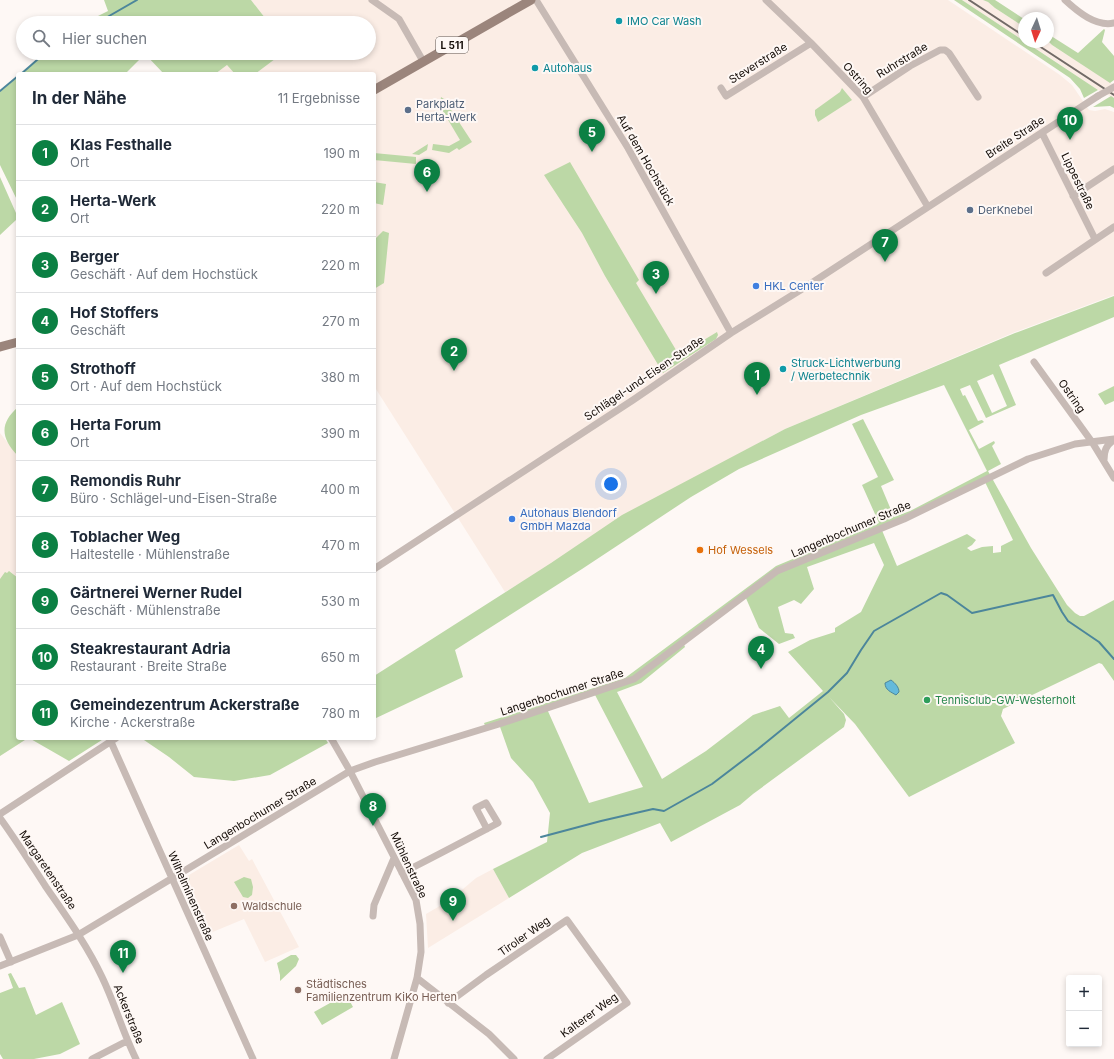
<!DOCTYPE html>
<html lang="de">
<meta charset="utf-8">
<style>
body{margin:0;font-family:Inter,sans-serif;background:#f6f6f7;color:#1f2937}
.controls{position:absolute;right:12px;bottom:12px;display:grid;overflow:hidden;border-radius:4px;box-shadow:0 2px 6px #0003}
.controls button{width:36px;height:36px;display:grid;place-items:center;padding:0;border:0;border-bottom:1px solid #e0e1e3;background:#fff;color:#1f2937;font:20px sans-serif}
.compass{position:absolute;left:1018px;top:12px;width:36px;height:36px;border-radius:50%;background:#fff;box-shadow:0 2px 6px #0003;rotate:184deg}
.you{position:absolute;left:611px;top:484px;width:14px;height:14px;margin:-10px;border:3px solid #fff;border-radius:50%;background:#1a73e8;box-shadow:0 0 0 6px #1a73e833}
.badge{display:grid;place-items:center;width:26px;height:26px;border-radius:50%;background:#0b8043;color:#fff;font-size:13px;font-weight:700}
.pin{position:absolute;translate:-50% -33px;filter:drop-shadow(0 1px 2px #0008)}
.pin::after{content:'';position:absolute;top:21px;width:14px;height:12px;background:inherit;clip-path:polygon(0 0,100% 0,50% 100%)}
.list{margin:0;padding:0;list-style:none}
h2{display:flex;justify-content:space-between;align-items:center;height:52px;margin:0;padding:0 16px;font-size:17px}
h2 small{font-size:13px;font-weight:400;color:#747a83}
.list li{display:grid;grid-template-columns:26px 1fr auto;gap:12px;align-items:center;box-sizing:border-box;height:56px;padding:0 16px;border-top:1px solid #e0e1e3}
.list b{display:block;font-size:15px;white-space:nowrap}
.list p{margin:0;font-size:13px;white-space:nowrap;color:#747a83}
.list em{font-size:13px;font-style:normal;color:#747a83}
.icon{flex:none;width:22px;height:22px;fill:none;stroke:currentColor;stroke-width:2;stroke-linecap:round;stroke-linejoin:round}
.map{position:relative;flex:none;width:1114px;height:1059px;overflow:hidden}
.search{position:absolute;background:#fff;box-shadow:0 2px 6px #0003;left:16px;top:16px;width:360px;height:44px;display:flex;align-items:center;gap:10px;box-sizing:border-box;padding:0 14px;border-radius:22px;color:#747a83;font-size:15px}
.panel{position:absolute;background:#fff;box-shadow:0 2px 6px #0003;left:16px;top:72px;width:360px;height:668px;border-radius:4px}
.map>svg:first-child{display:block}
.built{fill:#fbede5}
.green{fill:#bcd8a6;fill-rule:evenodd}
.water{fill:#64badb;stroke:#4c869b}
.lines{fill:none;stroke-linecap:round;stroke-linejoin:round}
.stream{stroke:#4c869b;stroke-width:2}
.minor{stroke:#c7bab5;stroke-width:7}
.major{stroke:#9b857c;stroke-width:9}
.rail{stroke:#726b67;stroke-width:2}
.minor-bridge{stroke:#c7bab5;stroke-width:7}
.culture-dot{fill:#0f9aa8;stroke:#fef8f5;stroke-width:1.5}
.service-dot{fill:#5c6f8a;stroke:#fef8f5;stroke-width:1.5}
.shop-dot{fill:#3f7fe0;stroke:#fef8f5;stroke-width:1.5}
.food-dot{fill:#e8710a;stroke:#fef8f5;stroke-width:1.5}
.leisure-dot{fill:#2e9e5b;stroke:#fef8f5;stroke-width:1.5}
.education-dot{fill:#8d6e63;stroke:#fef8f5;stroke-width:1.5}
.labels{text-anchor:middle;stroke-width:4;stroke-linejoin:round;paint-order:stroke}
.shield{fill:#fef8f5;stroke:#5a534e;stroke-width:1}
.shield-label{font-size:10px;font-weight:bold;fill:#140c07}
.culture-label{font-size:11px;fill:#0d838f;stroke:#fef8f5;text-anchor:start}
.street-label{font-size:11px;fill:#140c07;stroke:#fef8f5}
.service-label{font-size:11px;fill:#4e5e75;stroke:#fef8f5;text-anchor:start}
.shop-label{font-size:11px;fill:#366cbe;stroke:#fef8f5;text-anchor:start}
.food-label{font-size:11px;fill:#c56008;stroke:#fef8f5;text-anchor:start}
.leisure-label{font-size:11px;fill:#27864d;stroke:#fef8f5;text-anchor:start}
.education-label{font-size:11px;fill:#785e54;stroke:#fef8f5;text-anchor:start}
</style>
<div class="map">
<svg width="1114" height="1059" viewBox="0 0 1114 1059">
<rect width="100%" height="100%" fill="#fef8f5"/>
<path class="built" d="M251 0H948L1060 75 1072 85 1089 110 1095 111 1105 109 1114 112V295L1015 332 785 429 705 472 505 592 374 386V74H255L283 53H369V23H269Z
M962 0H983L988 2 995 8 1024 27V41Z
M1048 41 1052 45 1114 85V98L1098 90 1026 42H1048Z
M227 65 235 74H215Z
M0 433 18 456V738H28L0 756Z
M239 845 249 861 252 859 299 947 265 962 244 919 203 936 179 881Z
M493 869 509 898 428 948 426 914 450 900 476 878Z"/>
<path class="green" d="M104 0H251L269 23H84L108 11Z
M954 0H962L1098 90 1084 98 1080 89 1070 78Z
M983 0H995L1024 19V27L995 8 988 2Z
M1104 29 1105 30 1102 42 1114 56V80L1110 83 1052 45 1048 41V34L1078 53Z
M44 53H283L255 74H235L227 65 215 74H164L145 54 125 74H21L44 55Z
M18 77V202L0 165V92Z
M842 88 852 100 818 122 815 115V110L840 92Z
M1111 96 1114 98V108L1110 106 1093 107Z
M441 97 444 99 472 142 459 150 457 148 449 153 432 150 433 144 449 146 460 140 441 108 440 105Z
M428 144 427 150 419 155 412 154Z
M374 153 416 157V164L374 160Z
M570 162 639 280 636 283 679 355 717 332 718 335 716 339 663 373 605 276 582 233 544 175Z
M0 177 16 213V220L0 235Z
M374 182 386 184 383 205 374 203Z
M383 231 389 233 384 283 374 289V241L375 239Z
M1114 296V317L999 365 1016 405 986 418 970 385 960 389 963 396 965 395 978 421 982 420 984 422 969 430 979 449 994 441 995 443 992 446 1001 464 988 471 1031 548 1067 605 1075 613 1080 616H1084L1114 600V681L1102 664 1099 663 1003 709 1001 716 1015 743 909 797 855 724 829 697 844 714 846 720 844 727 753 794 740 805 671 842 660 823 582 853 509 898 493 869 547 842 550 813 533 782 511 758 499 724 486 728 484 723 625 678 776 566 879 523 862 485 878 477 852 424 863 419 894 480 881 486 894 517 910 511 987 471 944 385 861 415 739 469 691 497 582 569 455 650 463 677 374 719V676L551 563 622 515 785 429 1015 333ZM993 374 1007 406 992 413 977 381ZM984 480 1013 540 1001 546V552L993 553V546L982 547 971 551 967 548 972 545 976 540 967 534 897 566 881 528ZM874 543 884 565 861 612 835 628V632L810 640 788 652 823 691 789 718 780 706 753 715 706 751 662 779 617 692 641 683 685 647 683 642 745 596 759 628 779 644 795 638 793 634 785 633 778 607 794 600 801 604 814 589 807 567ZM594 693 643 787 589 803 547 709Z
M1114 386V401L1105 405 1098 394Z
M18 407V456C0 437 0 423 18 407Z
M9 571 18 578V738H28L0 756V579L5 572 7 573Z
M29 738H105L69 761Z
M141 738H325L328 743 270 775 234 781 194 777 169 757Z
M185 877H189L190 879 187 883 189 886 185 894 179 881Z
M244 877 251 879 253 887 252 895 248 898 243 897 234 882Z
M291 955H296L299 959 296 966 280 981V975L277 963Z
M11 973 19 988 25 987 36 1015 62 1002 80 1044 60 1054 34 1059H3L0 1054V993L13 988 8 974Z
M346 994 353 1007 322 1025 314 1012Z"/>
<path class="water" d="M891 680C895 683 899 687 899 692L896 695C891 692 885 690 885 683Z"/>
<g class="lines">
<path class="stream" d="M97 23 137 0
M21 74 45 53
M0 91 18 76
M541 837 601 821 653 809 664 811 712 784 758 749 828 692 847 673 861 650 874 631 941 593 947 595 972 613 1053 595 1062 612 1068 621 1099 642 1114 659"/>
<path class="minor" d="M372 0 399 19 423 61
M536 0 628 148 731 333
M766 0 811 43 863 97 928 207
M1065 0C1078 12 1096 27 1114 23
M721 88 726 96 811 43
M863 97 910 66 940 50H945L949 53 978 97
M1042 133 1095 239
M1073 196 1114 169
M1046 273 1114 227
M1034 362 1092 442 1114 478
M1104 460C1104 451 1106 445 1114 440
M374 569 633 400 731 333 807 286 1098 96
M331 738 350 771 416 900 420 924 421 952 417 978 394 1059
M111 742 253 1059
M0 814 116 738
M0 818C16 840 31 864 46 887 66 916 87 945 102 977 115 1004 123 1033 136 1059
M402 873C434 857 466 840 498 823L486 803 476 808 487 829
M373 916 374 905 394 858
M0 937 11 962
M0 966 78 935 350 771 375 762 499 724 634 679 777 571 904 519 1028 459 1075 444 1114 439
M417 978 489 1034 514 1059
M448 1003 486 975 567 920 627 1003 547 1059
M92 1059 127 1041"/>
<path class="major" d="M374 90 531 0
M0 347 18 342"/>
<path class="rail" d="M969 0 1024 36
M1033 42 1114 95"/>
<path class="minor-bridge" d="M1098 96 1114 87"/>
</g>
<g class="culture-dot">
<circle cx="619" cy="21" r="4"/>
<circle cx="535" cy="68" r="4"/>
<circle cx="783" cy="369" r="4"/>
</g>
<g class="service-dot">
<circle cx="408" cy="110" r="4"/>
<circle cx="970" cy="210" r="4"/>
</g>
<g class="shop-dot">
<circle cx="756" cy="286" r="4"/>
<circle cx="512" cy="519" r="4"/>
</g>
<circle class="food-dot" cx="700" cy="550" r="4"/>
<circle class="leisure-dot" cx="927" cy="700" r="4"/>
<g class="education-dot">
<circle cx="234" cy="906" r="4"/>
<circle cx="298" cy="990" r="4"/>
</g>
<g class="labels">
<rect class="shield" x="436" y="37" width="32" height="16" rx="3"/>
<g class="shield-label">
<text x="452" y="49">L 511</text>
</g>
<g class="culture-label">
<text x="627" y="25">IMO Car Wash</text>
<text x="543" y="72">Autohaus</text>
<text x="791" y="367">Struck-Lichtwerbung<tspan x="791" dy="13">/ Werbetechnik</tspan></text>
</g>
<g class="street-label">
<text transform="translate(902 60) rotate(-31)" y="4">Ruhrstraße</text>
<text transform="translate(758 63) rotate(-32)" y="4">Steverstraße</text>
<text transform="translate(858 78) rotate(48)" y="4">Ostring</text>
<text transform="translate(1015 137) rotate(-33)" y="4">Breite Straße</text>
<text transform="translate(646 160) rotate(60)" y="4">Auf dem Hochstück</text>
<text transform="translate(1078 181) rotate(64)" y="4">Lippestraße</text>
<text transform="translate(644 378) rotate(-34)" y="4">Schlägel-und-Eisen-Straße</text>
<text transform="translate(1072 396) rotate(55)" y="4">Ostring</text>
<text transform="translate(851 529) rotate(-23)" y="4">Langenbochumer Straße</text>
<text transform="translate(562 692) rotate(-18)" y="4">Langenbochumer Straße</text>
<text transform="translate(260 813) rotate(-31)" y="4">Langenbochumer Straße</text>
<text transform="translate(409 865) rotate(65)" y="4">Mühlenstraße</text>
<text transform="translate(48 870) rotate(56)" y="4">Margaretenstraße</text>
<text transform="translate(191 896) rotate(66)" y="4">Wilhelminenstraße</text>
<text transform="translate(524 936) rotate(-35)" y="4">Tiroler Weg</text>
<text transform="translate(129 1014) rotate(68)" y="4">Ackerstraße</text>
<text transform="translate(589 1015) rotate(-36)" y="4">Kalterer Weg</text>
</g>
<g class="service-label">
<text x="416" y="108">Parkplatz<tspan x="416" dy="13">Herta-Werk</tspan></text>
<text x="978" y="214">DerKnebel</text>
</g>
<g class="shop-label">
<text x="764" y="290">HKL Center</text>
<text x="520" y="517">Autohaus Blendorf<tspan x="520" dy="13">GmbH Mazda</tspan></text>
</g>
<g class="food-label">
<text x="708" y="554">Hof Wessels</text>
</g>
<g class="leisure-label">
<text x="935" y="704">Tennisclub-GW-Westerholt</text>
</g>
<g class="education-label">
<text x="242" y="910">Waldschule</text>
<text x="306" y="988">Städtisches<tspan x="306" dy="13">Familienzentrum KiKo Herten</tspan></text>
</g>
</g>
</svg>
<div class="controls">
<button>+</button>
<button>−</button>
</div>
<svg class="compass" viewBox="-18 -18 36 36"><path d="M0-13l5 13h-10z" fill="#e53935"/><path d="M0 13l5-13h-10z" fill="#747a83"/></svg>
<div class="you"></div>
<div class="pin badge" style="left:757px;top:395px">1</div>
<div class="pin badge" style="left:454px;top:371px">2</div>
<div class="pin badge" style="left:656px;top:294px">3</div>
<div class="pin badge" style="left:761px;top:669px">4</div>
<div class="pin badge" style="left:592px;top:152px">5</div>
<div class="pin badge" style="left:427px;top:192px">6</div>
<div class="pin badge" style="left:885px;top:262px">7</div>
<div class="pin badge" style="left:373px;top:826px">8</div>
<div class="pin badge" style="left:453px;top:921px">9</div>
<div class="pin badge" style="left:1070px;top:140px">10</div>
<div class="pin badge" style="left:123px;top:973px">11</div>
<div class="search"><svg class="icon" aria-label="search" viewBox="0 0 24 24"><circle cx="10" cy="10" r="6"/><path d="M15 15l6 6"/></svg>Hier suchen</div>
<section class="panel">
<h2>In der Nähe<small>11 Ergebnisse</small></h2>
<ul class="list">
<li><span class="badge">1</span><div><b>Klas Festhalle</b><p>Ort</p></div><em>190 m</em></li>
<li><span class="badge">2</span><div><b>Herta-Werk</b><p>Ort</p></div><em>220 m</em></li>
<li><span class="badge">3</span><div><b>Berger</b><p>Geschäft · Auf dem Hochstück</p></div><em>220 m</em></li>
<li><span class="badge">4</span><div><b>Hof Stoffers</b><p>Geschäft</p></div><em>270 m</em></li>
<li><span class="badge">5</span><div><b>Strothoff</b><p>Ort · Auf dem Hochstück</p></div><em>380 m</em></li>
<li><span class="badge">6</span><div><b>Herta Forum</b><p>Ort</p></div><em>390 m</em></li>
<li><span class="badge">7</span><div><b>Remondis Ruhr</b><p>Büro · Schlägel-und-Eisen-Straße</p></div><em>400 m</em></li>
<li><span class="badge">8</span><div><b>Toblacher Weg</b><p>Haltestelle · Mühlenstraße</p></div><em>470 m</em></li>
<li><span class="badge">9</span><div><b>Gärtnerei Werner Rudel</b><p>Geschäft · Mühlenstraße</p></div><em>530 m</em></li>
<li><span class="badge">10</span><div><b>Steakrestaurant Adria</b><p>Restaurant · Breite Straße</p></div><em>650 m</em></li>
<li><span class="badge">11</span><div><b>Gemeindezentrum Ackerstraße</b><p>Kirche · Ackerstraße</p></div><em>780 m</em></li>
</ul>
</section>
</div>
